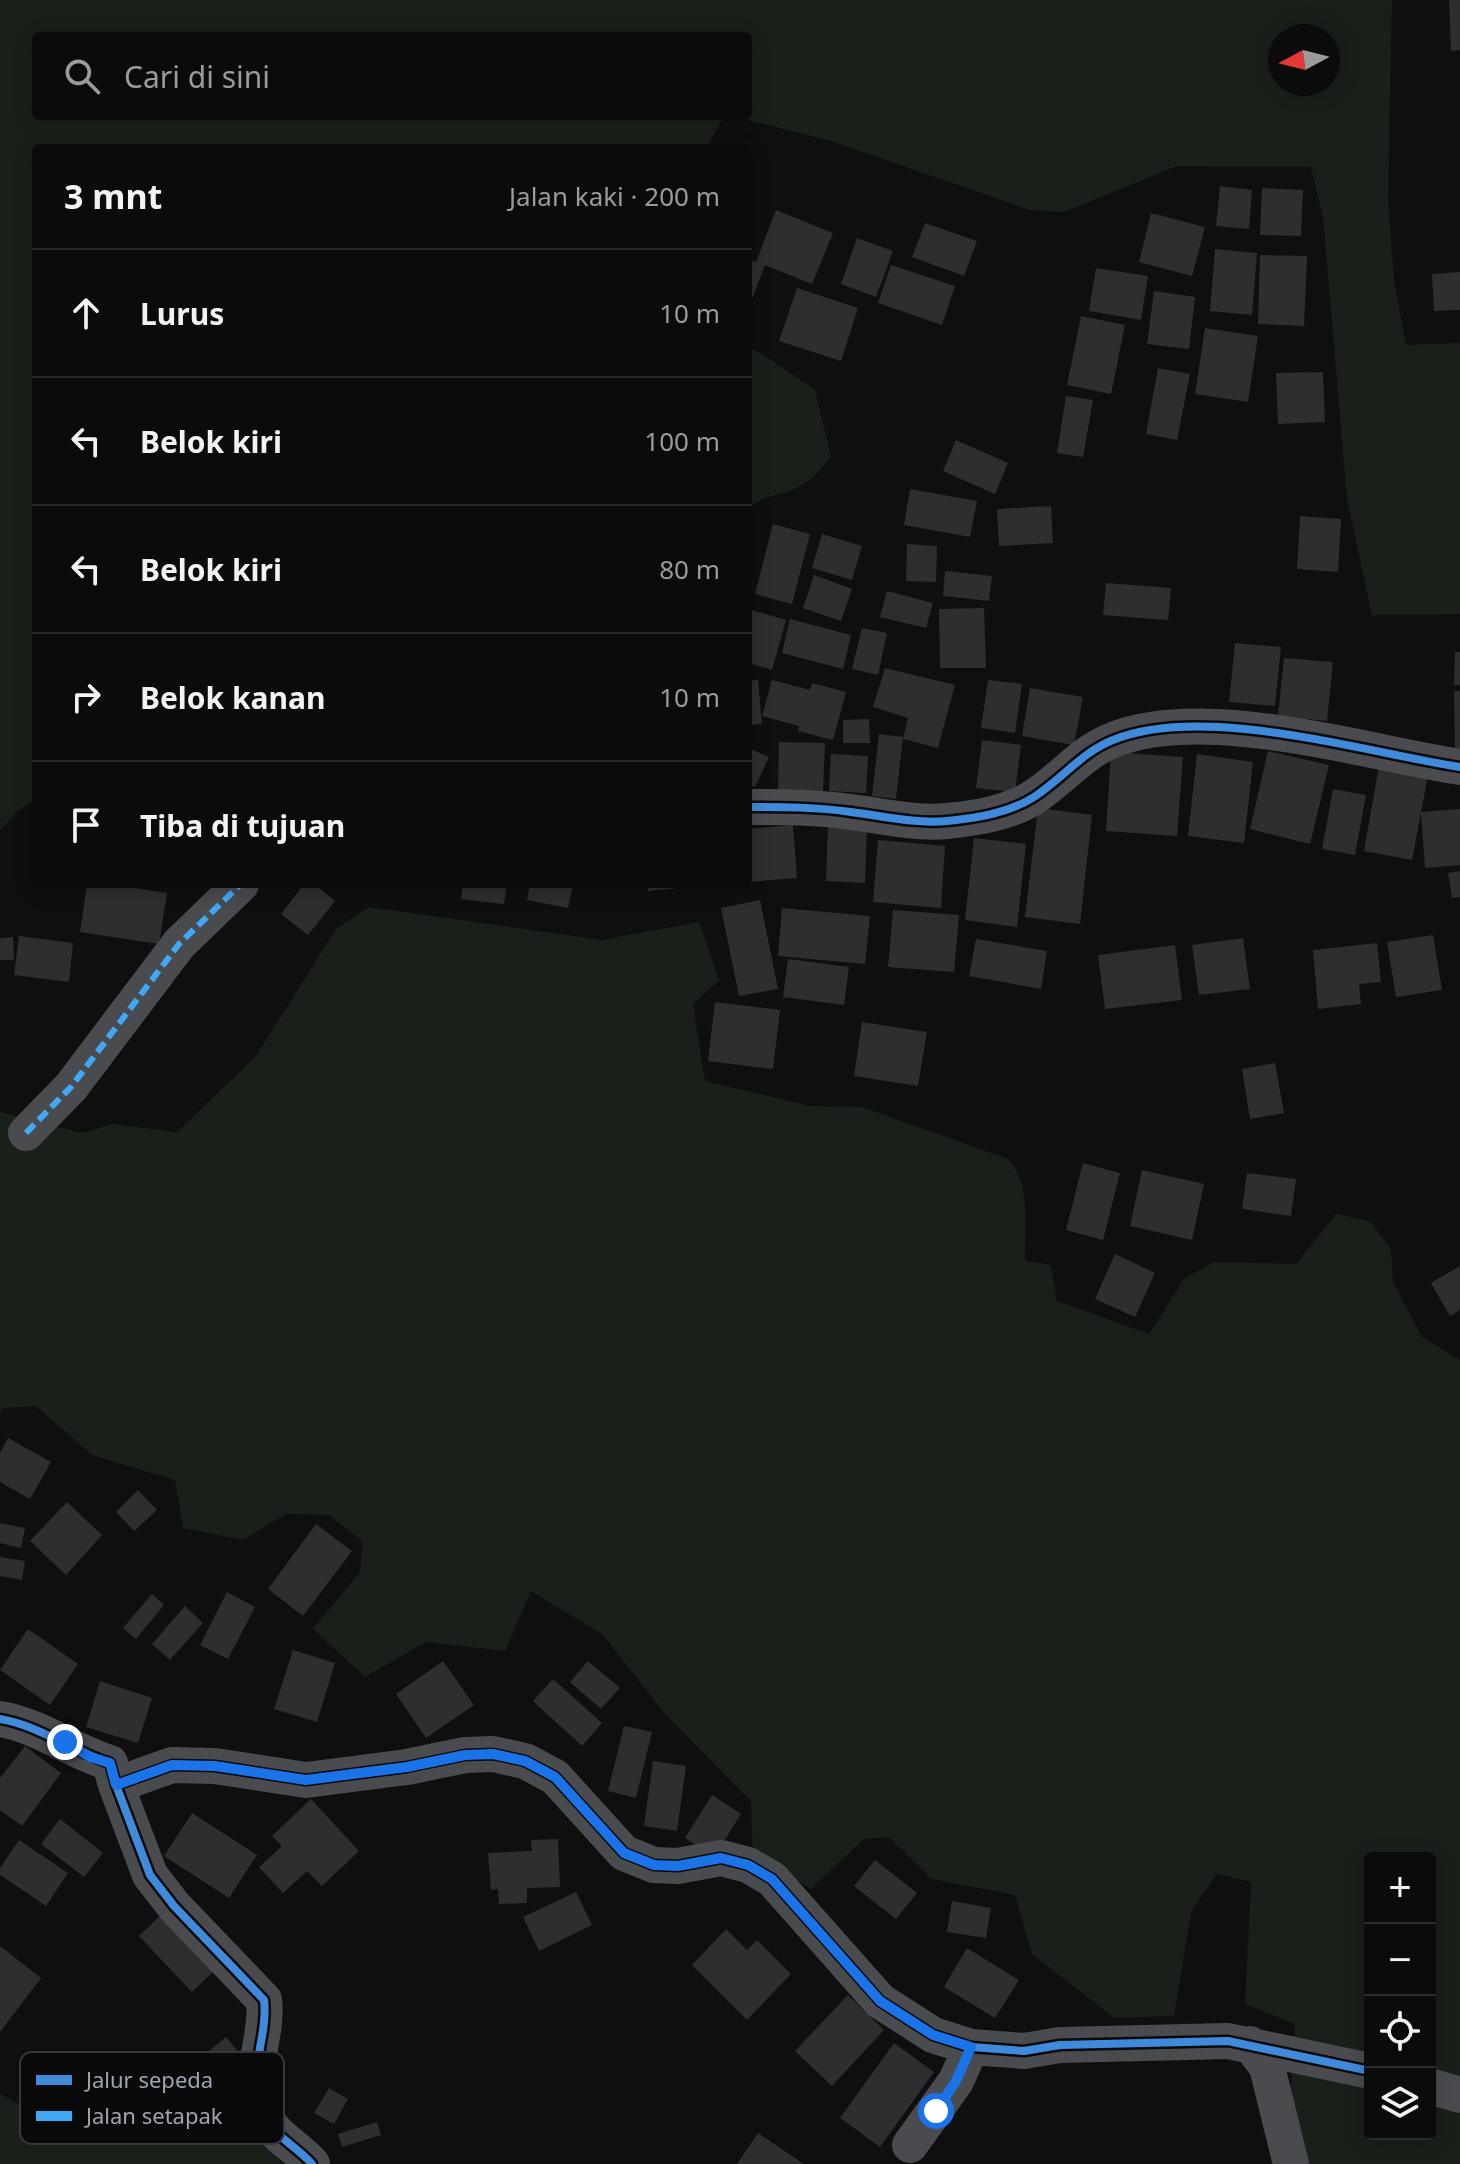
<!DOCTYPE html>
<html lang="id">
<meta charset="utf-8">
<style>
body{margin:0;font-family:"Noto Sans",sans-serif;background:#19191a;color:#f1f3f6}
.controls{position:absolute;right:24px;bottom:24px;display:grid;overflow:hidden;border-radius:8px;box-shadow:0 4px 20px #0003}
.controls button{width:72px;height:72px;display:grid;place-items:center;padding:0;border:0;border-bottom:2px solid #2b2b2d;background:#0b0b0c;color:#f1f3f6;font:40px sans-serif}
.compass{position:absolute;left:1268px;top:24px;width:72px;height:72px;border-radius:50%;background:#0b0b0c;box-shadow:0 4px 20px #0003;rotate:263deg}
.stop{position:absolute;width:24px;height:24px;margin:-18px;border:6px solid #1a73e8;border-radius:50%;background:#fff}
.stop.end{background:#1a73e8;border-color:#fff;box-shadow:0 2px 8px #0008}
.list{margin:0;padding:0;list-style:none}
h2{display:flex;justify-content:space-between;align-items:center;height:104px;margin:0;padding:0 32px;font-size:34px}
h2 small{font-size:26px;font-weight:400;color:#9a9b9d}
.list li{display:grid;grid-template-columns:52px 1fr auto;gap:24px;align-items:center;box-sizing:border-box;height:128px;padding:0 32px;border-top:2px solid #2b2b2d}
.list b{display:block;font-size:30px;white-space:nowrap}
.list em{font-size:26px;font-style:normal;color:#9a9b9d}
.icon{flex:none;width:44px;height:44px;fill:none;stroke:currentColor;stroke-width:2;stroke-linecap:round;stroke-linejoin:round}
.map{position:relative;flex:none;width:1460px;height:2164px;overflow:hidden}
.search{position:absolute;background:#0b0b0c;box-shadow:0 4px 20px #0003;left:32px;top:32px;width:720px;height:88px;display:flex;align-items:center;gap:20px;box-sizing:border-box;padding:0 28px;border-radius:8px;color:#9a9b9d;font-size:30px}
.panel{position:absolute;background:#0b0b0c;box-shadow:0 4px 20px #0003;left:32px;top:144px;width:720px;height:744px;border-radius:8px}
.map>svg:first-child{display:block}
.green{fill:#19201a;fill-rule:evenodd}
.building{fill:#2e2e30}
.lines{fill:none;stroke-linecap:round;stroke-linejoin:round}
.minor{stroke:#4a4b4f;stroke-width:36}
.quiet{stroke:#3fa9f5;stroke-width:6;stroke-dasharray:12 6;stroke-linecap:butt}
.cycleway-casing{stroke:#0a0a0b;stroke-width:13}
.cycleway{stroke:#408adc;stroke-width:8}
.route{stroke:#1a73e8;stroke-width:10}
.key{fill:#0a0a0b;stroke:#37383d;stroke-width:2}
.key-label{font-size:22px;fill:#9fa5b2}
</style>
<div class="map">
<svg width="1460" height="2164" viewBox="0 0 1460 2164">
<rect width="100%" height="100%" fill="#0f0f10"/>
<path class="green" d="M0 0H1392L1388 198 1394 281 1406 345 1460 343V614L1372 615 1347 499 1323 217 1311 167 1177 166 1064 212 1030 210 831 141 732 116H748V36H36V116H724L706 148H36V799L17 811 0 831ZM1328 36V84H1280V36Z
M748 348 759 352 815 390 831 457C821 470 807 485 790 491 773 497 764 495 748 508Z
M369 907 601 940 699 922 719 980 693 1004 705 1081 810 1106 862 1107 1008 1159C1032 1184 1024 1228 1025 1261L1051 1265 1057 1301 1149 1334 1184 1279 1214 1262 1296 1264 1336 1214 1370 1221 1391 1249 1393 1282 1422 1337 1460 1360V2164H1307L1290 2103 1295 2024 1245 2004 1251 1882 1217 1874 1191 1912 1174 2016 1114 2018 1032 1954 1015 1895 932 1879 889 1837 864 1839 811 1889 753 1853 751 1801 666 1715 603 1635 531 1591 505 1651 426 1642 365 1677 313 1629 360 1572 363 1542 329 1515 286 1514 243 1540 183 1528 175 1480 92 1455 36 1406 3 1408 0 1414V1112L82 1133 112 1124 177 1132 256 1056 336 929ZM1370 1858H1430V2134H1370Z
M85 2091 166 2105 265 2136 282 2164H0V2094L38 2115Z"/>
<path class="building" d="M1449 0H1460V50L1451 51Z
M1220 186 1252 190 1249 229 1216 226Z
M1262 188 1303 190 1301 236 1260 235Z
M776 210 833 233 812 284 765 265 748 309V259L756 262Z
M1151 213 1205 227 1192 276 1139 262Z
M925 223 977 241 964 276 912 257Z
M857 238 893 251 876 297 841 284Z
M1215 249 1257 253 1252 315 1210 311Z
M1260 255 1307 256 1304 326 1258 324Z
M891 265 955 286 942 325 878 303Z
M1096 268 1148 276 1141 320 1089 311Z
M1460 272V310L1434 311 1432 274Z
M797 288 858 308 841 361 779 341Z
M1154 291 1195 297 1189 349 1147 344Z
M1081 316 1125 325 1111 394 1067 385Z
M1205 328 1258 336 1248 402 1195 394Z
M1158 368 1190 374 1177 440 1146 434Z
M1323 372 1325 422 1278 424 1276 373Z
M1066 396 1093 400 1083 457 1057 453Z
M956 440 1008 463 995 494 943 471Z
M910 489 977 501 970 537 904 525Z
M1051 506 1053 543 999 546 997 509Z
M1300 516 1341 519 1338 572 1297 569Z
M773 524 810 534 792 604 755 594Z
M822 534 862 546 852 580 812 568Z
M907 544 937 546 936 582 906 581Z
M945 571 992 576 989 601 943 596Z
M814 575 852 589 841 621 803 608Z
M1106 583 1171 588 1168 620 1103 615Z
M887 591 933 603 926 628 880 617Z
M984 608 986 668H940L939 609Z
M748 609 786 620 772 670 748 663Z
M790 619 851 635 843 669 782 653Z
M862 628 887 633 878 675 852 669Z
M1235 643 1281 647 1275 706 1229 702Z
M1455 652H1460V685H1454Z
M1284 658 1333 662 1327 721 1278 716Z
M885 668 955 685 938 748 903 739 908 718 873 707Z
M758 680 762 724 748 725V681Z
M772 680 810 690 812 683 846 692 833 740 798 731 799 726 762 716Z
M988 680 1022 684 1015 733 981 728Z
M1030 688 1083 697 1074 745 1022 736Z
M1454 691H1460V753H1455Z
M869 719 870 743H843V720Z
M879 734 903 737 896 799 872 796Z
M982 740 1021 745 1015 792 976 788Z
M779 742 825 743 823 791 778 790Z
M748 748 769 757 755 787 748 784Z
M1268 751 1329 765 1310 844 1250 829Z
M1111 752 1183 757 1177 836 1106 831Z
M831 754 868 756 866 793 829 791Z
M1197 754 1253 762 1244 843 1188 836Z
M1379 766 1428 775 1412 860 1364 851Z
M1333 789 1366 795 1355 855 1322 849Z
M1038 808 1092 815 1080 924 1025 917Z
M1460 809V865L1425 868 1421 812Z
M828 823 867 825 865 883 826 881Z
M793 825 797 878 748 882V829Z
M974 838 1026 844 1017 927 965 920Z
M878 840 945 846 941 908 873 902Z
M1460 871V897L1452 898 1448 873Z
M87 884H109L167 893 159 944 80 932Z
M304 884H314L335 901 308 935 281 914Z
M463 884H507L504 904 461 899Z
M530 884H573L568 908 527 900Z
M647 884H696L697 886 648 891Z
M760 900 778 989 739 996 721 908Z
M782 908 870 916 865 964 778 956Z
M893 910 959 915 954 972 888 967Z
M1433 935 1442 990 1396 997 1387 942Z
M19 936 73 943 69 982 14 975Z
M13 937 14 960H0V938Z
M1243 938 1250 989 1199 995 1192 945Z
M976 939 1047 951 1041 989 969 976Z
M1377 943 1381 982 1359 984 1361 1004 1318 1009 1313 950Z
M1175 945 1182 1000 1105 1009 1098 955Z
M788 959 849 967 844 1005 783 997Z
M715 1002 780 1010 773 1069 708 1061Z
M862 1022 927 1032 918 1086 854 1076Z
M1275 1063 1284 1113 1250 1119 1242 1069Z
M1083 1163 1120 1173 1103 1240 1066 1230Z
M1142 1170 1204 1184 1192 1240 1130 1226Z
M1247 1173 1296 1179 1291 1216 1242 1209Z
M1115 1254 1155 1273 1135 1317 1095 1299Z
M1460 1266V1310L1450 1316 1431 1283Z
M8 1438 51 1462 30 1499 0 1482V1453Z
M138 1490 157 1510 134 1531 116 1512Z
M67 1502 102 1535 66 1575 30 1541Z
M0 1523 25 1528 21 1548 0 1543Z
M316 1524 352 1551 303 1616 268 1589Z
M0 1557 25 1561 22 1580 0 1576Z
M227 1592 255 1607 228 1659 200 1645Z
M152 1594 164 1605 136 1639 123 1628Z
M185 1606 203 1623 170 1660 152 1644Z
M28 1629 78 1664 50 1705 0 1670Z
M293 1650 335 1663 317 1722 274 1709Z
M443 1661 474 1705 426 1738 396 1694Z
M588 1661 620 1688 601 1709 570 1682Z
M553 1679 602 1723 582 1746 533 1701Z
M100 1681 152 1698 138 1743 86 1727Z
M624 1726 652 1732 636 1798 608 1791Z
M25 1746 61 1773 22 1826 0 1810V1778Z
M653 1761 686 1766 677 1831 644 1826Z
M712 1795 741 1814 714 1857 685 1838Z
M311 1799 359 1851 322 1886 307 1871 283 1893 259 1867 282 1846 272 1836Z
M192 1813 257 1855 229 1898 164 1856Z
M60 1819 103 1853 84 1877 41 1844Z
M558 1839 560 1887 527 1888V1903L499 1904 498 1889 491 1890 488 1853 532 1851 531 1840Z
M19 1840 68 1873 46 1906 0 1875V1868Z
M875 1860 917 1893 896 1919 854 1886Z
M576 1892 592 1925 539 1951 523 1917Z
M952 1901 991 1908 986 1938 947 1932Z
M161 1915 214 1971 192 1992 139 1936Z
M726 1929 747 1950 757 1940 791 1974 747 2020 692 1965Z
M0 1946 41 1978 0 2032Z
M967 1948 1019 1980 995 2018 944 1987Z
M848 1995 884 2030 832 2086 795 2051Z
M226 2037 254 2071 224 2095 197 2061Z
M894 2043 934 2072 880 2147 840 2118Z
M329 2088 348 2099 334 2124 314 2113Z
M377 2122 381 2135 342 2147 338 2134Z
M758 2133 804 2164H737Z"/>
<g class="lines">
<path class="minor" d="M748 807C783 807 817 807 851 812 883 816 915 824 947 821 977 818 1009 813 1034 797 1062 779 1082 752 1113 740 1204 703 1364 752 1460 767
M26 1133 71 1087 179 944 241 884
M0 1719C41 1726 71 1751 110 1763L116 1785 172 1765 215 1766 306 1780 407 1767 465 1755 493 1754 525 1761 555 1777 624 1853 654 1865 678 1866 721 1858 748 1865 772 1879 880 2001 933 2035 971 2047 1024 2051 1060 2045 1228 2041 1370 2071
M116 1785 150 1875 174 1906 264 2000C269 2041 241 2083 267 2121 278 2138 299 2149 312 2164
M1250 2044 1267 2067 1291 2164
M1430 2086 1460 2095
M910 2145 956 2081 971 2047"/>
<path class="quiet" d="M26 1133 71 1087 179 944 241 884"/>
<defs>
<path id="cycleway" d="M748 807C783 807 817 807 851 812 883 816 915 824 947 821 977 818 1009 813 1034 797 1062 779 1082 752 1113 740 1204 703 1364 752 1460 767
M0 1719C41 1726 71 1751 110 1763L116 1785 172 1765 215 1766 306 1780 407 1767 465 1755 493 1754 525 1761 555 1777 624 1853 654 1865 678 1866 721 1858 748 1865 772 1879 880 2001 933 2035 971 2047 1024 2051 1060 2045 1228 2041 1370 2071
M116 1785 150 1875 174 1906 264 2000C269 2041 241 2083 267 2121 278 2138 299 2149 312 2164"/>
</defs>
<use href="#cycleway" class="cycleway-casing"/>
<use href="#cycleway" class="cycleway"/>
</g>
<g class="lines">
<path class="route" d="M65 1742 90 1757 110 1763 116 1785 172 1765 215 1766 306 1780 407 1767 465 1755 493 1754 525 1761 555 1777 624 1853 654 1865 678 1866 721 1858 748 1865 772 1879 880 2001 933 2035 971 2047 956 2081 936 2111"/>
</g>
<rect x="20" y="2052" width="264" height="92" rx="12" class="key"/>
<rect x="36" y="2075" width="36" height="10" fill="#408adc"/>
<rect x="36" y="2111" width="36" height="10" fill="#3fa9f5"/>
<g class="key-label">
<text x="86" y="2088">Jalur sepeda</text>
<text x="86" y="2124">Jalan setapak</text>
</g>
</svg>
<div class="controls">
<button>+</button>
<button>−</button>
<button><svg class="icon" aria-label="locate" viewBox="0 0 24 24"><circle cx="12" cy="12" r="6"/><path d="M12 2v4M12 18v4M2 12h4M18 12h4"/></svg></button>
<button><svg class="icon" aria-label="layers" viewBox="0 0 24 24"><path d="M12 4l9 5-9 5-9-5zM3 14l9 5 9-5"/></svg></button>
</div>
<svg class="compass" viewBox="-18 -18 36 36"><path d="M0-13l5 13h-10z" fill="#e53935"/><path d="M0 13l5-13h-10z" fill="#9a9b9d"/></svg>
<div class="stop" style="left:936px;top:2111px"></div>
<div class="stop end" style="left:65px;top:1742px"></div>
<div class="search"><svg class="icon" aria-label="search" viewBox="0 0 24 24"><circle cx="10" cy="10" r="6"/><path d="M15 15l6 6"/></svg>Cari di sini</div>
<section class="panel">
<h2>3 mnt<small>Jalan kaki · 200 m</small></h2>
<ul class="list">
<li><svg class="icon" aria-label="ahead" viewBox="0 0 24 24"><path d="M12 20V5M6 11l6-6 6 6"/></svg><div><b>Lurus</b></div><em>10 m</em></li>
<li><svg class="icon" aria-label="left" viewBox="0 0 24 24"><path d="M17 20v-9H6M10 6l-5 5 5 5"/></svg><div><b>Belok kiri</b></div><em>100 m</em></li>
<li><svg class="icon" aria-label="left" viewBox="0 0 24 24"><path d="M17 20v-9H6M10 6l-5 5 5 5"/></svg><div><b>Belok kiri</b></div><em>80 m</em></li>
<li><svg class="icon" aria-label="right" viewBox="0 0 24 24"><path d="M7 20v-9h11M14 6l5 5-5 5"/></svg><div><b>Belok kanan</b></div><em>10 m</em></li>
<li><svg class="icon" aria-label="arrive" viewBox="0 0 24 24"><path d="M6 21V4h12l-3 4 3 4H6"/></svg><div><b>Tiba di tujuan</b></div></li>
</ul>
</section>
</div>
